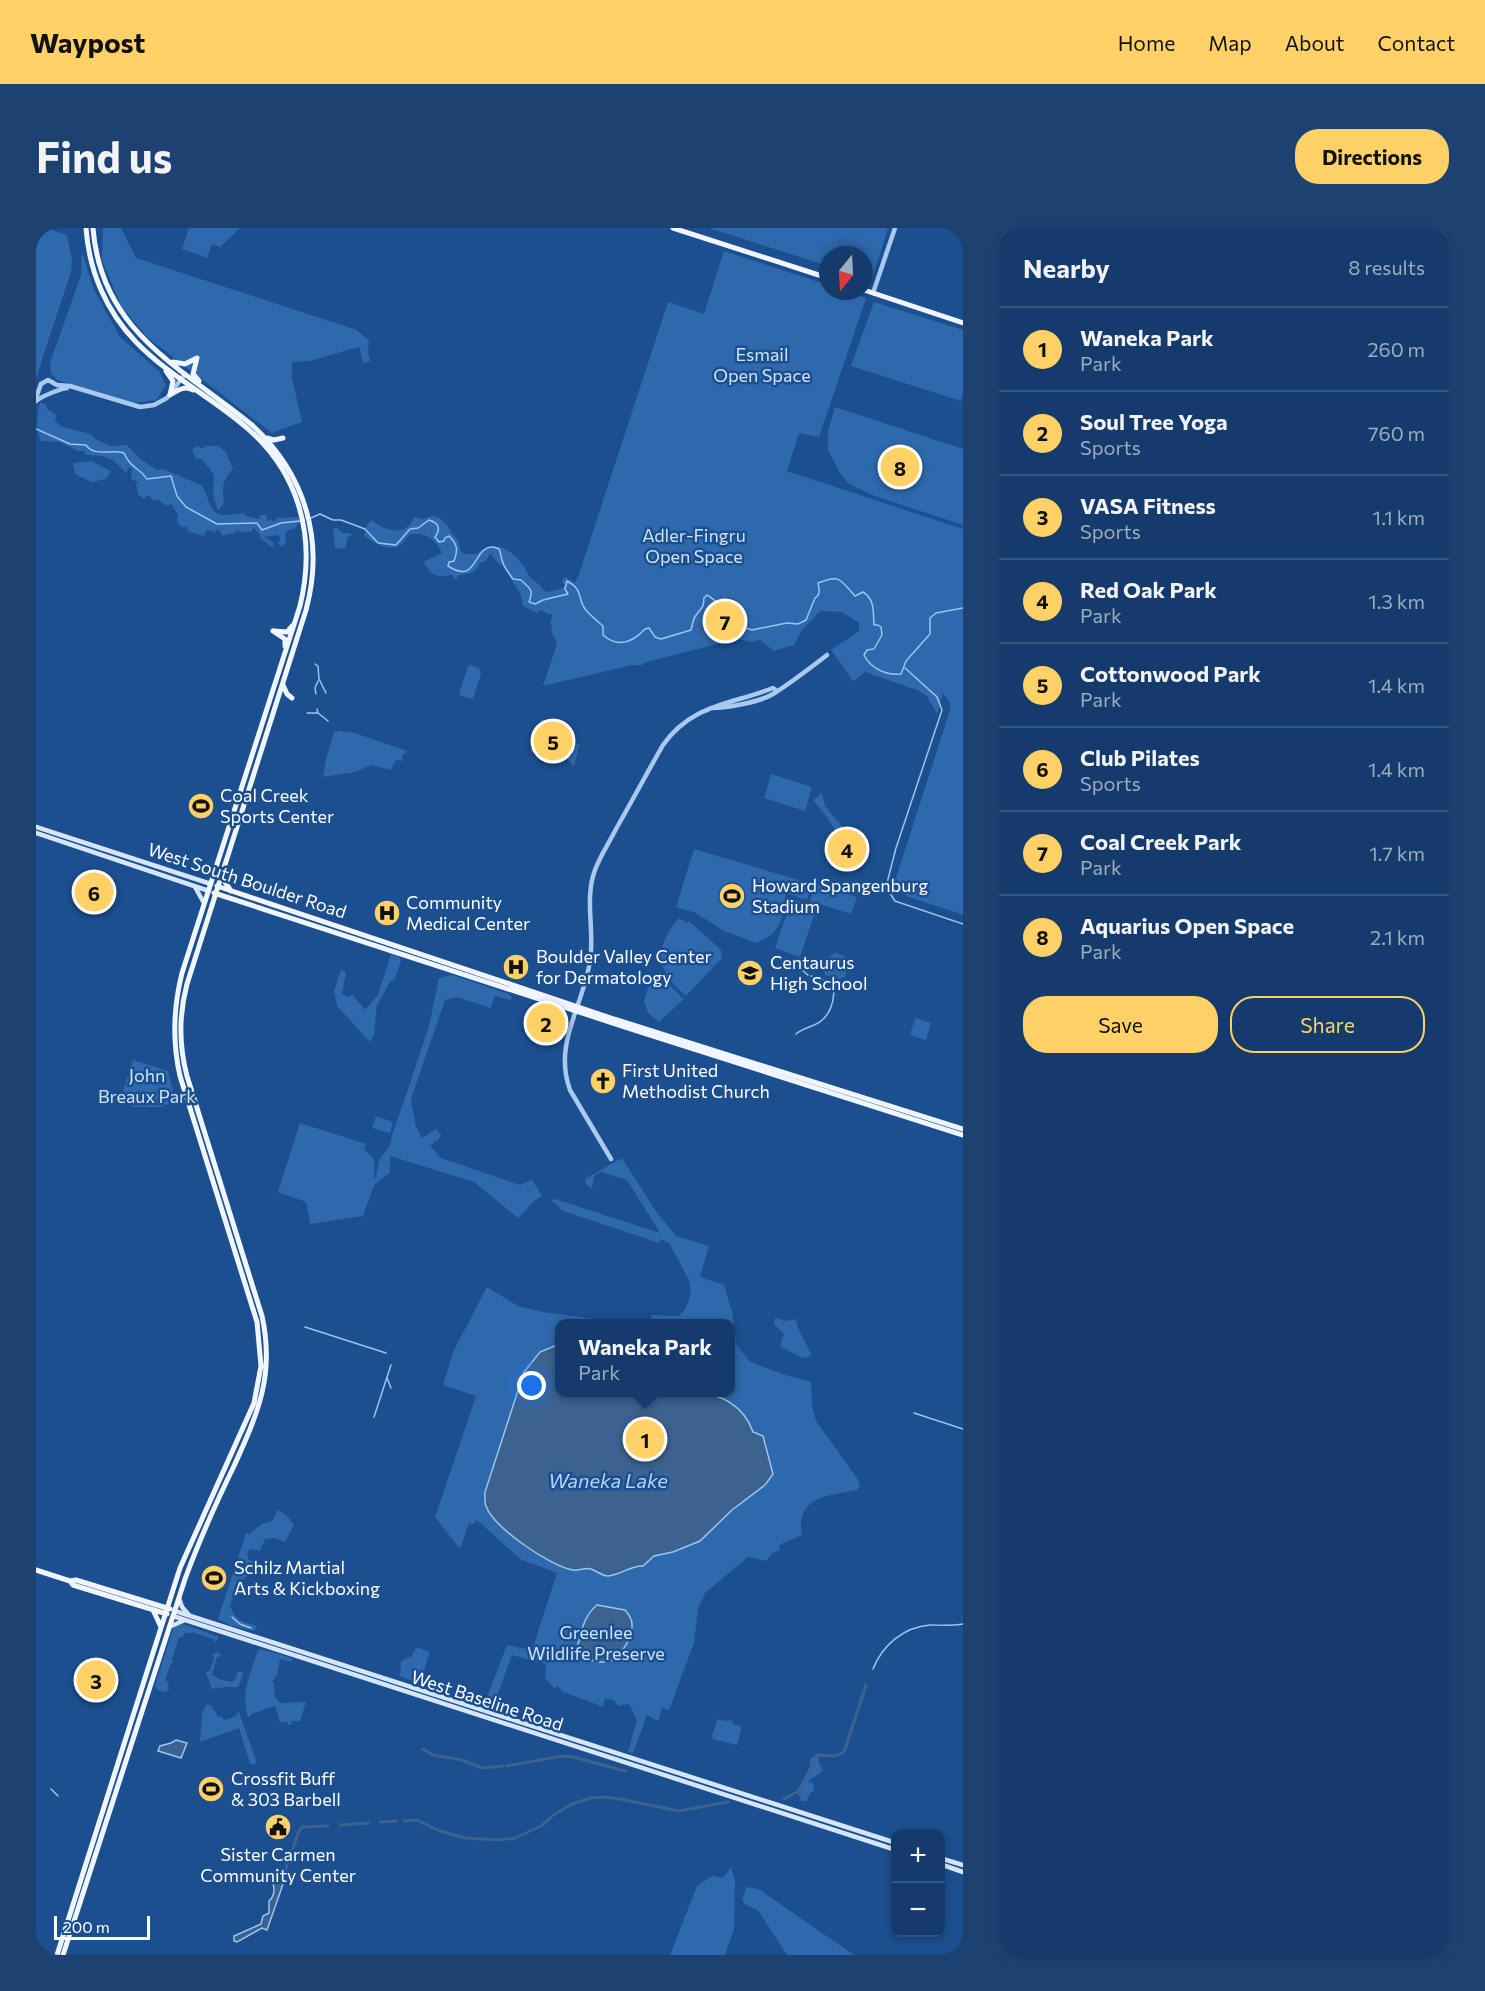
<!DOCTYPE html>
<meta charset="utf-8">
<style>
body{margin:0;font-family:Commissioner,sans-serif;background:#1d4271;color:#f1f3f6}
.controls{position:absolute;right:18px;bottom:18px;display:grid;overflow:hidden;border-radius:12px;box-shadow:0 3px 9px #0003}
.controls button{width:54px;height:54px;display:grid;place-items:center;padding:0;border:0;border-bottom:2px solid #33557e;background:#143b6b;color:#f1f3f6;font:30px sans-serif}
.compass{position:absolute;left:783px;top:18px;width:54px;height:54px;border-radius:50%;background:#143b6b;box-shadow:0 3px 9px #0003;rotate:198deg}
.scale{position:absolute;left:18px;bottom:15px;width:96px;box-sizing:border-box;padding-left:6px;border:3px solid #fff;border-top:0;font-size:16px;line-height:21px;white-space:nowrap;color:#fff;-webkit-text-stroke:4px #1b4f8f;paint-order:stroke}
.you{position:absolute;left:496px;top:1158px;width:21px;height:21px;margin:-15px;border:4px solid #fff;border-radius:50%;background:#1a73e8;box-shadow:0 0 0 9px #1a73e833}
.badge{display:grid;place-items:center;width:39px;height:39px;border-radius:50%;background:#ffd166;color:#111;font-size:20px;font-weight:700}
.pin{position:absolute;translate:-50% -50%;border:3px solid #fff;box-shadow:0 2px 6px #0006}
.popup{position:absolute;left:519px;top:1091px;width:180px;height:78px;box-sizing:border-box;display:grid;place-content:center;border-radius:12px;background:#143b6b;filter:drop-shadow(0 2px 4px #0005);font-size:20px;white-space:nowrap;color:#9dadc1}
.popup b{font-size:22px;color:#f1f3f6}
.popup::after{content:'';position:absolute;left:50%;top:100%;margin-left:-12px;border:12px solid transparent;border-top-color:#143b6b}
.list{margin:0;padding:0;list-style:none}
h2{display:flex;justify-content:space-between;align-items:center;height:78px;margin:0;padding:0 24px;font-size:26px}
h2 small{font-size:20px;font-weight:400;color:#9dadc1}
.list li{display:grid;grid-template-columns:39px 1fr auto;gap:18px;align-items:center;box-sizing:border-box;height:84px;padding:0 24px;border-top:2px solid #33557e}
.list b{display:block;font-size:22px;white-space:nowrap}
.list p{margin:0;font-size:20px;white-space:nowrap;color:#9dadc1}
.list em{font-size:20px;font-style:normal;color:#9dadc1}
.actions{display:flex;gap:12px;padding:18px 24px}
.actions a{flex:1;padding:14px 0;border:2px solid #ffd166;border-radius:24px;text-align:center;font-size:21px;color:#ffd166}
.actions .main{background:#ffd166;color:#111}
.map{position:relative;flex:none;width:927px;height:1727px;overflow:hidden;border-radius:24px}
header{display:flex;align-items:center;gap:36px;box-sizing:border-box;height:84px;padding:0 30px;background:#ffd166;color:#111}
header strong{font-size:28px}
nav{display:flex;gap:33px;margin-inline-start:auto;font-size:21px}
.intro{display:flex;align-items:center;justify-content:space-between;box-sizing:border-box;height:144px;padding:0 36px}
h1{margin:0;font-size:42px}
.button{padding:15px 27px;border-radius:24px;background:#ffd166;color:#111;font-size:21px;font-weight:700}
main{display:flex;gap:36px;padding:0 36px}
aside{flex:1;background:#143b6b;border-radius:24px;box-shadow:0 3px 9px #0003}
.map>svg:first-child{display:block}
.green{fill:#2e69ad}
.water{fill:#3c6290;stroke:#9cc4f0;stroke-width:1.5}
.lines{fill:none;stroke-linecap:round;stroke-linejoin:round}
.stream{stroke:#9cc4f0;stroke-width:1.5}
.canal{stroke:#3c6290;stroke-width:3}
.tertiary{stroke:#a9c9ee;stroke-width:4.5}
.secondary{stroke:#d6e6fa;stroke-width:4.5}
.primary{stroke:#f0f6ff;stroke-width:5}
.labels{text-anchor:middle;stroke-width:5;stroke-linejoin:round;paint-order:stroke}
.park-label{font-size:18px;fill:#cfe3fa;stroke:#1b4f8f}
.poi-label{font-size:18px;fill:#fff;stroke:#1b4f8f;text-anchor:start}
.street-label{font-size:18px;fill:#fff;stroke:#1b4f8f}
.water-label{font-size:20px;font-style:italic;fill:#b5d3f5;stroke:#1b4f8f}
</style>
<header>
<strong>Waypost</strong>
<nav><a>Home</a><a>Map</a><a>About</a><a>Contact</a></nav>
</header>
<div class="intro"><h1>Find us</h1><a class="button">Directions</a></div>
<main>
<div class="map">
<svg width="927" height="1727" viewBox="0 0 927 1727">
<rect width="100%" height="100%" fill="#1b4f8f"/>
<path class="green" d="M0 0H11L31 7 36 33 35 44 0 150Z
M67 0H85L100 30 321 102 333 113 332 125 334 133 327 135 324 120 322 119 274 133 256 134V150L266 194 236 205 111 109 85 78 66 32Z
M153 0H204L184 19 176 16 171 30 146 21Z
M673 0H852L836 52 828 50V27H792V38Z
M46 23 57 60 84 109 124 144 130 158 120 172 98 175 21 152 15 145 14 135 45 47Z
M688 23 792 57V63H811L830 70 783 209 763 205 751 243 927 301V687L870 668 860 650 914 482V475L907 465 901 486 891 468 881 462 829 444 817 453 795 422 823 403V395L806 384 784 383 766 402 758 417 738 423 724 412 716 414 701 411 607 435V437H596L507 458 521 416 515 402 517 398 514 396 517 386H512L505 382 501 385 487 378 484 365 466 337 463 336 456 328 457 325 453 327 450 333 444 335C440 345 433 346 423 347L420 352 416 347C399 350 396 347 387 334L406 325C399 310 390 304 374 306 371 309 368 315 364 317 353 325 338 314 328 308L330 298 336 292C349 304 371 309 378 289L386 291 396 288 402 289 411 297 416 306 422 312 425 323 428 326H443L442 324C462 313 473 320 487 337 490 340 491 346 494 349 500 356 502 353 508 363L512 364 527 360 529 357 526 355 527 351 530 349 539 355 543 346 632 74 668 86Z
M838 74 927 102V166L925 173 815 138Z
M4 175 9 176 12 182 20 187 19 193 26 199 55 206 61 212 75 218 91 217 103 230 121 242 126 241 165 257C169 262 170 265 172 271 178 292 189 287 207 285L210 288 223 291 224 287H231V293L235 291 238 294 241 290 263 289 264 294 257 302 254 301 249 305 250 313 247 319 242 315 245 310 242 307 228 309 237 314 238 318 236 319 224 310V307L217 299 216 303 204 304 201 301 200 304 186 308 183 302H180V304L171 302 168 308 153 304 151 301 152 297 148 300 143 297 141 292 142 288 136 276 131 278 122 272H116L115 269 112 267 108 271 102 266 100 256 105 252 101 254 95 251 96 240 93 239 90 245C75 228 71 228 50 227L48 223H42L24 214 5 213C0 201 0 187 4 175Z
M799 179 927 221V297L839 268 813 256 804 245 792 222V203Z
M161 218 166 221 170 218H182L190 224 197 241C186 252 186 261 188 276L182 282 177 267 178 247 166 231H160L156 222Z
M55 233 75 243 70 251 56 254 39 246 37 235Z
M297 300H301L307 305H314L316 307 311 310V315L308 321 299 320Z
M434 437 443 440 445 446 438 468 437 471 424 468 423 465 432 439Z
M506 491 527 511 544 516 538 538 518 519 494 525Z
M304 503 316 504 371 523 366 528 367 533 360 532 355 542 335 537 319 544 287 549 290 531 298 504Z
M735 546 776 559 769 583 728 570Z
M786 565 789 578 829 626C822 634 816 637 805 639 813 614 792 590 777 572Z
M658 621 776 656 771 672 749 665C751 676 745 698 736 706 731 710 725 713 719 715L688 703 660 685 640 679Z
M779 656 821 669 815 686 774 673Z
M756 671 781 679 764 729 739 720Z
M643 690 651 695 653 693 685 722 686 730 650 768C619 742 617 720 643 690Z
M800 725 808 728 813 734 809 749 803 751 789 747 788 740 791 730Z
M355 726 363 729 365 733 359 750 354 754 341 777 338 806 334 814 301 778 298 763 305 742 310 744 306 766 314 769 316 766 329 782 342 767Z
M416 747 473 766 476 769 475 772 459 768 454 780 421 769 409 772 375 871 380 899 386 910 400 901 406 908 394 918 405 930 484 957 496 952 506 968 499 972 482 990 438 954 354 928V945L338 957 327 988 274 996 270 974 242 964 264 895 330 916 328 922C342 930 339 940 337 952L340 948 343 932 354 918 356 907 370 867 393 798 403 750Z
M626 750 648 771 623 794 612 785 608 773 612 760 616 755Z
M879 790 895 795 890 812 874 807Z
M97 832 132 843 139 872 126 879H97L87 863Z
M340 888 357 894 354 905 336 900Z
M586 930 619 982 640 1008 673 1018 664 1049 688 1057 696 1084 701 1117 713 1133 746 1146 775 1154 776 1179 780 1193 821 1250 824 1258 821 1262C792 1268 759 1268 766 1307L745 1316 743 1318 744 1322 737 1325 730 1333 712 1329 669 1365 662 1381 658 1415 633 1482 626 1480 622 1493 611 1487 597 1525 592 1524 601 1492 593 1476 583 1478 577 1472 569 1471 567 1479 526 1463 522 1458 518 1460 512 1453 509 1452 510 1436 476 1427 457 1479 448 1477 471 1417 496 1422 521 1345 484 1331 441 1292 437 1296 433 1295 424 1321 399 1289 440 1168 407 1157 418 1122 451 1059 482 1078 507 1084 566 1092 568 1095 524 1096V1164H694V1096L613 1095 616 1087 642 1088 649 1082 655 1065 653 1052 633 1015 625 1011 623 1015 527 983 515 972 519 971 624 1005 591 952 565 944 558 948 556 961 550 956 549 951Z
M739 1090 750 1093 760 1091C761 1105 773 1116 775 1128L766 1130 744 1118 748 1106 738 1096Z
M242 1282 250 1287 258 1297 249 1314 239 1310 229 1311 224 1323 216 1321 212 1323 211 1327 213 1332 217 1333 222 1331 218 1343 201 1356 194 1378C201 1394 205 1393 221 1398L218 1403 194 1397 182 1391 210 1305 213 1306 226 1296 236 1293Z
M147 1396 183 1409 181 1413 178 1414 177 1411 156 1404 155 1405H149L146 1410 143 1409 136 1431 138 1435H135L129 1452 132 1454 133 1462 129 1464 122 1462 119 1458 137 1401 140 1398Z
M380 1419 394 1424 384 1454H380L364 1448 365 1433 376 1428Z
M225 1421 255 1430 257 1432 255 1434 244 1431 241 1446 236 1454 238 1455 239 1469 244 1475 270 1474 264 1493H256L254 1498 250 1494H244L239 1478 215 1486V1488L212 1489C204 1466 215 1444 222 1422Z
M182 1424 186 1428 181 1429 176 1447 183 1451 195 1454 199 1452 202 1444H206L207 1447 202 1459H189L176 1461 170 1445 171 1443H174L178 1429 176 1426Z
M170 1477H175L182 1489 185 1488 188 1492 201 1488 200 1485 203 1484 221 1536H214L203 1500 164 1514 166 1486Z
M682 1491 689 1493 696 1492 697 1496 706 1499 701 1517 677 1511 676 1507Z
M779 1528 783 1530 782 1533 787 1543 772 1553 778 1556 777 1564 774 1565 771 1573H766L760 1563C770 1554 776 1544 774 1531Z
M695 1639 699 1654 698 1701 689 1727H634L661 1658 676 1648 687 1650Z
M713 1659 724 1662 818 1727H751L722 1682 710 1677 706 1672 710 1660Z"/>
<path class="water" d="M523 1116 524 1164H641L655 1168 657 1165C684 1164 708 1178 717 1204L727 1208 737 1246 729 1257 696 1282 664 1313 637 1324 618 1328 607 1338C596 1337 584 1347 572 1348 566 1348 561 1343 555 1341 550 1339 543 1343 537 1342 515 1339 457 1299 450 1278 448 1274 449 1268 449 1264L488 1144 504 1124Z
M561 1377 589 1382C593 1387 597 1392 596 1399 595 1411 585 1429 573 1433 564 1436 555 1432 546 1430L541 1422C544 1406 548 1387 561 1377Z
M140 1512 151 1515 145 1530 122 1523 124 1518 135 1515Z
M245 1652 247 1656 231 1702 226 1700 201 1714 198 1713V1708L225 1696 227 1688 233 1685V1673C238 1669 239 1662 237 1656Z"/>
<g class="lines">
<path class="stream" d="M0 201 34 216 50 217C58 229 75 221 88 225 95 241 102 238 111 251L135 248 141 268 150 279 181 296 221 295 226 302 245 295 264 293
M275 290 284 286 297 292H305L329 301 342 315 360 317 374 301 382 300 393 292C403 295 405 301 399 309L403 314 408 313 409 310 413 308C422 317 422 322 418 333L413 334 412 338C443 358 436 317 458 319 460 320 462 320 463 321 465 324 465 331 467 335 469 341 474 346 477 351L485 352C494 361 498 361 493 374L499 376 507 372 532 366 529 361 531 353C548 362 541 370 549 381 554 387 560 392 567 398V407C583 421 597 414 609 401L613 400 619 409 625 411 655 402 658 390 667 378 668 370 671 367C674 368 694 385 696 387 698 390 699 393 701 397L716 402 751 395 762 396 770 392 779 370C785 367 783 360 782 355 805 346 803 351 819 368L827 364C839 371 837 384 838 397H842L845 399 846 407 838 421 831 422 828 427C834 440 851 448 865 446L870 433 894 406V390L900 385 927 380
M279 436 282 438 283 451 290 465
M869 440 901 469 906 482 860 620 850 659 859 673 927 696
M280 466 279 460 282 453
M281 481 282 485 292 493
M271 485H281
M755 733 772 747
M760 806C766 801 771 800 778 797 793 791 800 773 797 758L791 753 775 748
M269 1099 350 1125
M351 1150 355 1160
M878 1185 927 1201
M338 1189 355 1137
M196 1389 204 1396 215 1400
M837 1441C846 1418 867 1399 894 1397 905 1397 916 1398 927 1396
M15 1561 22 1568"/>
<path class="canal" d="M387 1521 397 1527 426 1532 446 1540 467 1538
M471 1538 526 1528 537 1529 589 1543
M748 1571 763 1563 781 1527 799 1528 808 1524 830 1457
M368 1593 381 1592 404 1603 429 1610 463 1612 479 1610 505 1598 516 1588 536 1576 555 1570 568 1569 584 1571 643 1583 692 1574
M344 1594 360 1593
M304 1597 332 1595
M245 1654 263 1603 266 1599 292 1598"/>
<path class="tertiary" d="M837 65 859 0
M0 170 5 156 12 152 21 157 34 158 104 179 118 177 131 170 149 146
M0 173C6 168 24 161 31 160
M676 480C691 480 724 474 737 466 755 455 774 440 791 427
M575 931 534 862C517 815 547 779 554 733 559 703 548 671 559 642 564 628 573 615 580 601 596 573 611 545 627 517 656 476 694 477 737 460L740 462"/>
<path class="secondary" d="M0 599 175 656
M0 605 173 663
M159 659 168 675
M143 1370 146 1379 153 1387
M139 1383 860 1615
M137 1388 860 1622
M133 1399 149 1392
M904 1630 927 1637
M904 1636 927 1644"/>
<path class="primary" d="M637 0 792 50
M828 62 927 95
M161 130 157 146 163 153
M137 134 149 136 161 130
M130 143 137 153 134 167
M134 167C141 163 148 157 157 162
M231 210 238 212 247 210
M237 403 249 411V418
M238 403 251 404 256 398
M247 457 251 466 256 470
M187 645 189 654 195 663
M181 658 575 790 927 901
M178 665 589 799 927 907
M0 1342 34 1353 37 1357 131 1386
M34 1353 40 1352 134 1381
M117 1382 125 1399
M21 1727 144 1340 218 1175 225 1138 221 1094 144 848C136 813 137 781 146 745L264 378C281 308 263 241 205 195 171 167 131 146 100 114 70 83 53 43 50 0
M27 1727 149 1351C163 1313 180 1275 198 1238 222 1185 239 1147 226 1088L151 848C143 818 143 786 151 756L270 382C289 312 269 246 216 197 145 139 65 104 57 0"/>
</g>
<defs>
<symbol id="stadium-disc" viewBox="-11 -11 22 22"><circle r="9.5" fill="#ffd166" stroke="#1b4f8f"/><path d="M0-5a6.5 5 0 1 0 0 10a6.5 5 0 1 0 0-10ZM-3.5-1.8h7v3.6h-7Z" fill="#111"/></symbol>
<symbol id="hospital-disc" viewBox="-11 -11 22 22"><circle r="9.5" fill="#ffd166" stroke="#1b4f8f"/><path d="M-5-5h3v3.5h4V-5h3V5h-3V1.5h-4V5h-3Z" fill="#111"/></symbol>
<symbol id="school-disc" viewBox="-11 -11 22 22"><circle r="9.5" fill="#ffd166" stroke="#1b4f8f"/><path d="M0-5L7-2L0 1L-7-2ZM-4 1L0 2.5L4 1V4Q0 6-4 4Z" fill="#111"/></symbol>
<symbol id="church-disc" viewBox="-11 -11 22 22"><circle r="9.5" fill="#ffd166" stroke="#1b4f8f"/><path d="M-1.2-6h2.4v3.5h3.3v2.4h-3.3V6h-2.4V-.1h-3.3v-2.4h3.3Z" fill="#111"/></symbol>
<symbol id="civic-disc" viewBox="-11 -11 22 22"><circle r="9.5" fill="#ffd166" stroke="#1b4f8f"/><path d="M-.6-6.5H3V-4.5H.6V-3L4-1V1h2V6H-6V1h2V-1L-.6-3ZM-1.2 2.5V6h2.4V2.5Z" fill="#111"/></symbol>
</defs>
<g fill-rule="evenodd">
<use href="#stadium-disc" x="150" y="563" width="30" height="30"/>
<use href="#stadium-disc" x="681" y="653" width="30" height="30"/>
<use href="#hospital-disc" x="336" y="670" width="30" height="30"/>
<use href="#hospital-disc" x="465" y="724" width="30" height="30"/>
<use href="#school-disc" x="699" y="730" width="30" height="30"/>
<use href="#church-disc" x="552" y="838" width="30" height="30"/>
<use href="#stadium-disc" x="163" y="1335" width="30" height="30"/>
<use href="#stadium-disc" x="160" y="1546" width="30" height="30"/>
<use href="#civic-disc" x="227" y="1584" width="30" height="30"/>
</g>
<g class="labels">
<g class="park-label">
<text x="726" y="133">Esmail<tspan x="726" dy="21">Open Space</tspan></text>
<text x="658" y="314">Adler-Fingru<tspan x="658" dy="21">Open Space</tspan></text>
<text x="111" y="854">John<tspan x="111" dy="21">Breaux Park</tspan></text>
<text x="560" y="1411">Greenlee<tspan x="560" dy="21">Wildlife Preserve</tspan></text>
</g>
<g class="poi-label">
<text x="184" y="574">Coal Creek<tspan x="184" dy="21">Sports Center</tspan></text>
<text x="716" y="664">Howard Spangenburg<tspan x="716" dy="21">Stadium</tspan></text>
<text x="370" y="681">Community<tspan x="370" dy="21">Medical Center</tspan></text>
<text x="500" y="735">Boulder Valley Center<tspan x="500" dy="21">for Dermatology</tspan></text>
<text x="734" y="741">Centaurus<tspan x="734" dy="21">High School</tspan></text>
<text x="586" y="849">First United<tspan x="586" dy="21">Methodist Church</tspan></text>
<text x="198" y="1346">Schilz Martial<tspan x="198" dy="21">Arts &amp; Kickboxing</tspan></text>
<text x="195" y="1557">Crossfit Buff<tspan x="195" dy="21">&amp; 303 Barbell</tspan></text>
<text x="242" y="1633" text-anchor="middle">Sister Carmen<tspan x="242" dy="21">Community Center</tspan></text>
</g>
<g class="street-label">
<text transform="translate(211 653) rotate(18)" y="6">West South Boulder Road</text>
<text transform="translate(451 1473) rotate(18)" y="6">West Baseline Road</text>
</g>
<g class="water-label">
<text x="572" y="1260">Waneka Lake</text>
</g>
</g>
</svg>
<div class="controls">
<button>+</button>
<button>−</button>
</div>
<svg class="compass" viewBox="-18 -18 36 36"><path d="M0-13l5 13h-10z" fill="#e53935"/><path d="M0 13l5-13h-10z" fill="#9dadc1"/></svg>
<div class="scale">200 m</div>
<div class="you"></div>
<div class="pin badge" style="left:609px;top:1211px">1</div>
<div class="popup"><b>Waneka Park</b>Park</div>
<div class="pin badge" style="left:510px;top:795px">2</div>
<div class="pin badge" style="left:60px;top:1452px">3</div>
<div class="pin badge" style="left:811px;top:621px">4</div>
<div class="pin badge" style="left:517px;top:513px">5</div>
<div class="pin badge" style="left:58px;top:664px">6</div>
<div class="pin badge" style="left:689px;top:393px">7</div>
<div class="pin badge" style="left:864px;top:239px">8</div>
</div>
<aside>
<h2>Nearby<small>8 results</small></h2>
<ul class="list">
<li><span class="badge">1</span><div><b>Waneka Park</b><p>Park</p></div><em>260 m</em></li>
<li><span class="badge">2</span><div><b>Soul Tree Yoga</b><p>Sports</p></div><em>760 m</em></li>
<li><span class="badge">3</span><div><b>VASA Fitness</b><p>Sports</p></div><em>1.1 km</em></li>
<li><span class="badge">4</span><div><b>Red Oak Park</b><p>Park</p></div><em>1.3 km</em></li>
<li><span class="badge">5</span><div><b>Cottonwood Park</b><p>Park</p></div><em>1.4 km</em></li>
<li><span class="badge">6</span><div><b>Club Pilates</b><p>Sports</p></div><em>1.4 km</em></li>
<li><span class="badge">7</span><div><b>Coal Creek Park</b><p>Park</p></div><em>1.7 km</em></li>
<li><span class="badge">8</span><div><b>Aquarius Open Space</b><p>Park</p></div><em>2.1 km</em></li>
</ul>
<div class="actions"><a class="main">Save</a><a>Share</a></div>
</aside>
</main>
